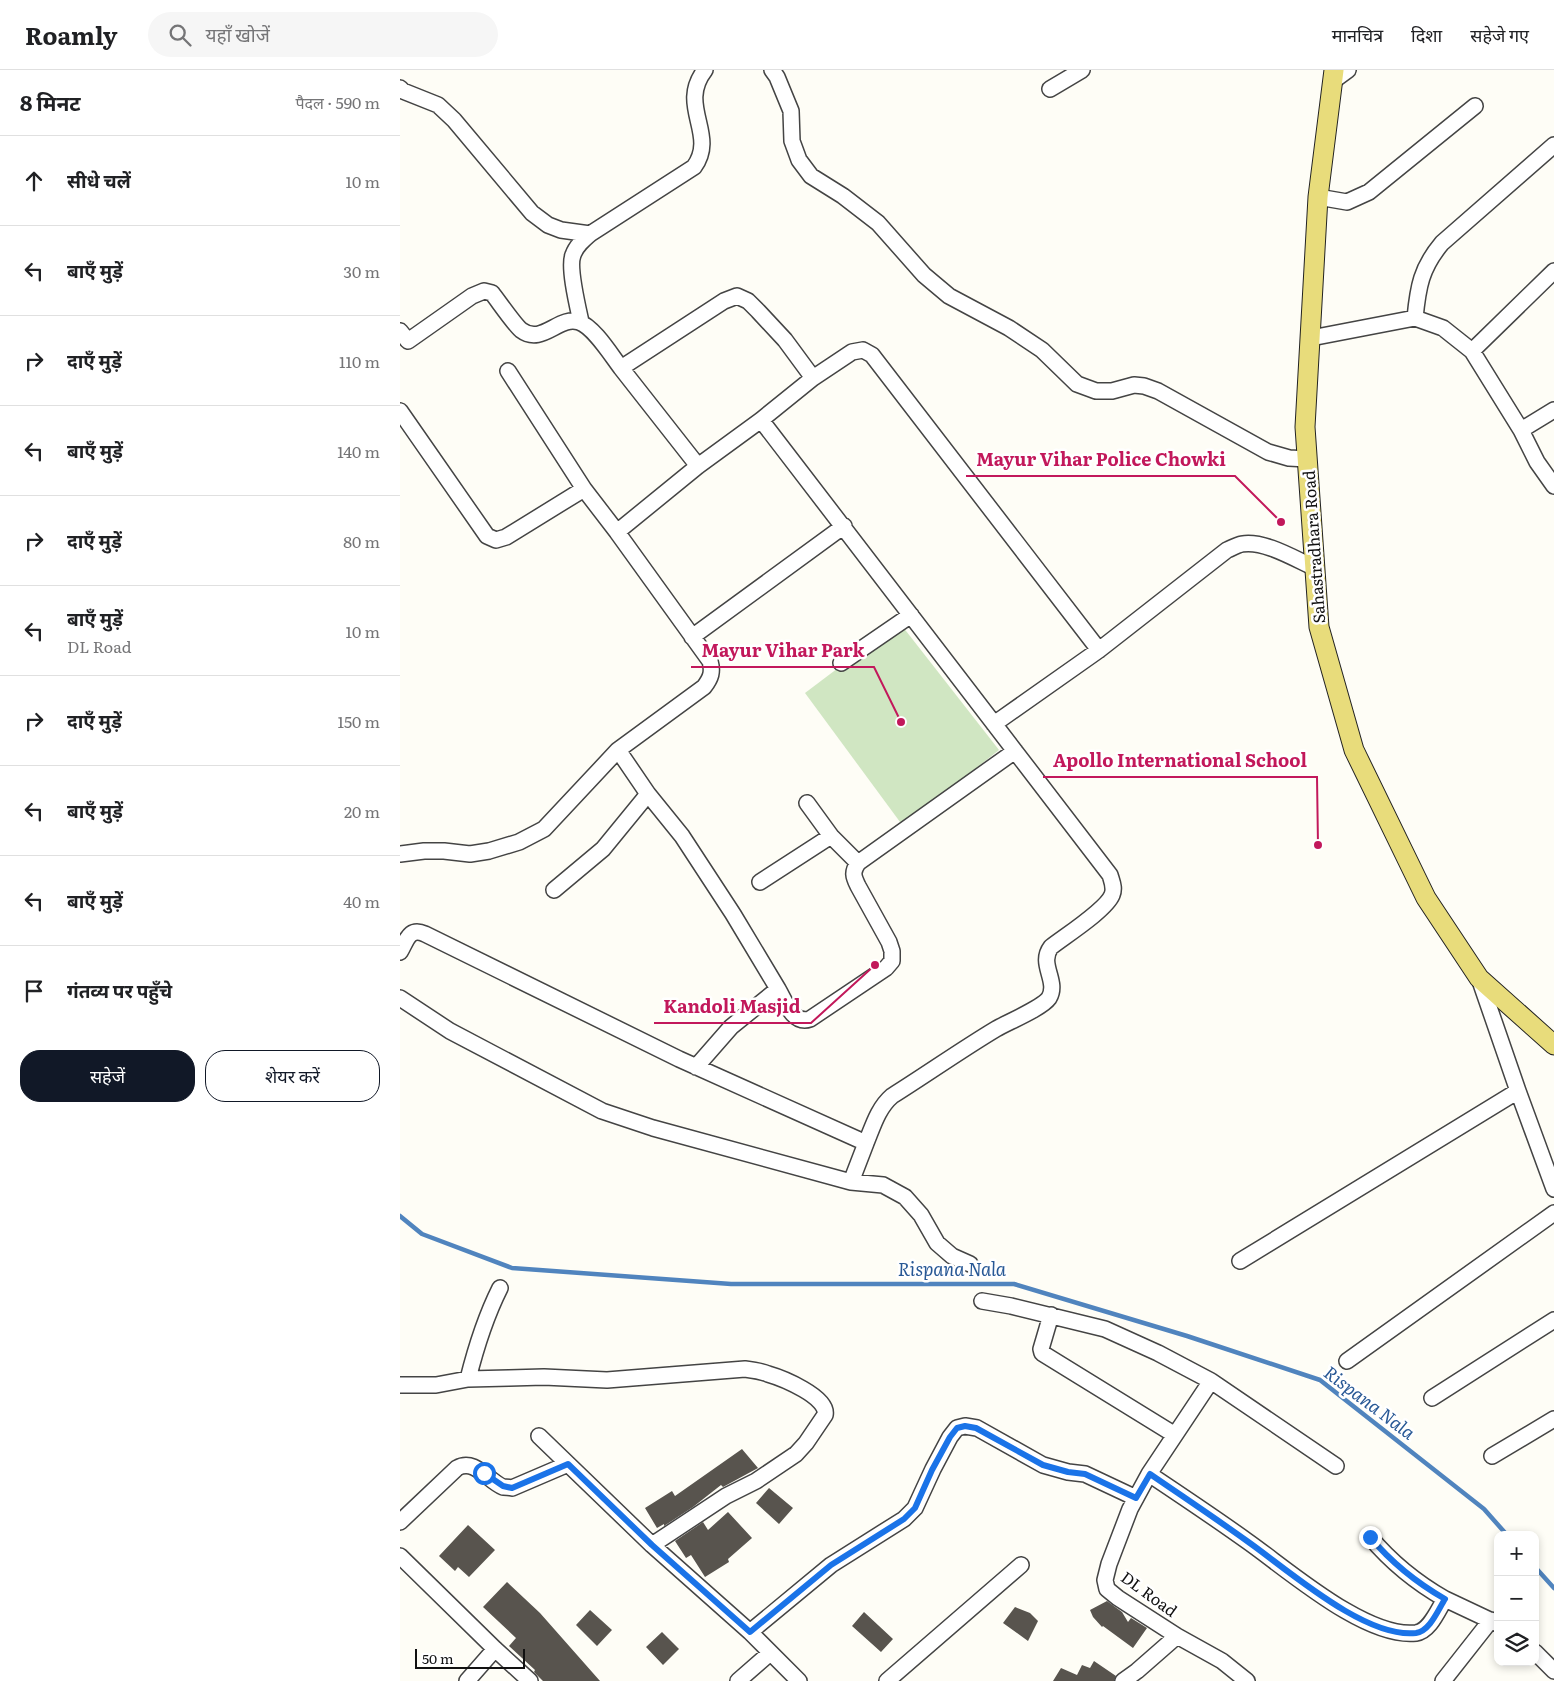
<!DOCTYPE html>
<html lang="hi">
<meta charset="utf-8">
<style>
body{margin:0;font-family:Literata,"Noto Sans Devanagari",serif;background:#f6f6f6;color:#202124}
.controls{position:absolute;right:15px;bottom:15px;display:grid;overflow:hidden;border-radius:10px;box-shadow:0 2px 8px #0003}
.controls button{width:45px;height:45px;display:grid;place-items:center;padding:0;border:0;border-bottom:1px solid #e0e0e0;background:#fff;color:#202124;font:25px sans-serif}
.scale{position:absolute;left:15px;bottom:12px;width:110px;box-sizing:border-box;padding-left:5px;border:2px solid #111;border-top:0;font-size:14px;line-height:18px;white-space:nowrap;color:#111;-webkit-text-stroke:4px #fff;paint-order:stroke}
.stop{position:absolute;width:15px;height:15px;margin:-11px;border:4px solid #1a73e8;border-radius:50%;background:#fff}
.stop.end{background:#1a73e8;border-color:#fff;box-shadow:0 1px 5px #0008}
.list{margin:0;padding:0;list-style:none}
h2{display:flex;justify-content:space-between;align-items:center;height:65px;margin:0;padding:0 20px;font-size:21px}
h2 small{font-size:16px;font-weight:400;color:#757577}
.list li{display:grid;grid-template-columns:32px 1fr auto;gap:15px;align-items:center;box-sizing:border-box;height:90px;padding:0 20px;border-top:1px solid #e0e0e0}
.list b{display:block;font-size:19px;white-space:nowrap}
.list p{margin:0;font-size:16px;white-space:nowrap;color:#757577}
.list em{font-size:16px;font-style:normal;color:#757577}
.actions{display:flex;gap:10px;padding:15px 20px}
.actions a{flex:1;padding:11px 0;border:1px solid #111827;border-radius:20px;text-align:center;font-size:18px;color:#111827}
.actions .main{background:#111827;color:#fff}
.icon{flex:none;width:28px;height:28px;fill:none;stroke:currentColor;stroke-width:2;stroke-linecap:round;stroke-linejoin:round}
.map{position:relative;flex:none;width:1154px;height:1611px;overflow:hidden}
header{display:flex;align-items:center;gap:30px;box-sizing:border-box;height:70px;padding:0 25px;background:#fff;border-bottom:1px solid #e0e0e0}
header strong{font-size:24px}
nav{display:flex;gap:28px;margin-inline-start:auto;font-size:18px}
.search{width:350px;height:45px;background:#f6f6f6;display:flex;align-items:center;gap:12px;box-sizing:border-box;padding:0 18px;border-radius:28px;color:#757577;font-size:19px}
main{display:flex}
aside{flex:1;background:#fff}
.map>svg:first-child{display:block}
.green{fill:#d0e6c2}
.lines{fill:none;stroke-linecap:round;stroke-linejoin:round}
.stream{stroke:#5084be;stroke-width:4.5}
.building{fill:#58544e}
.minor-casing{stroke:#444;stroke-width:18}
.major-casing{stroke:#222;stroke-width:21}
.minor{stroke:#fff;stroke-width:15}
.major{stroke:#e8dc7b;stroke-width:19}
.route{stroke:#1a73e8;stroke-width:6}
.labels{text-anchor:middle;stroke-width:5;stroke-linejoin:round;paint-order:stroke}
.street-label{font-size:16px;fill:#111;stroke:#fff}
.water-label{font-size:18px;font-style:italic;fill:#285895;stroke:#fff}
.leader{fill:none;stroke:#c2185b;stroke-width:2}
.callout-dot{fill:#c2185b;stroke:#fff;stroke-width:2}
.callout-label{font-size:18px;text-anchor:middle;font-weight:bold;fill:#c2185b;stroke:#fff;stroke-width:5;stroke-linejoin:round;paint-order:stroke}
</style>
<header>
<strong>Roamly</strong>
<div class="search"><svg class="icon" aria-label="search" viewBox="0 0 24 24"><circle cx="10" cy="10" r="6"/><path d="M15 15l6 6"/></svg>यहाँ खोजें</div>
<nav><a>मानचित्र</a><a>दिशा</a><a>सहेजे गए</a></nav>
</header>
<main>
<aside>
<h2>8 मिनट<small>पैदल · 590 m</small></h2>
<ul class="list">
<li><svg class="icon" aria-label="ahead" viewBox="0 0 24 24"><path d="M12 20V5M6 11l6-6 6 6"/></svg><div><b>सीधे चलें</b></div><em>10 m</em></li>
<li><svg class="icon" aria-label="left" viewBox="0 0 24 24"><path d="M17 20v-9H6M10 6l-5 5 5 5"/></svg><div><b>बाएँ मुड़ें</b></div><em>30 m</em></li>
<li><svg class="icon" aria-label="right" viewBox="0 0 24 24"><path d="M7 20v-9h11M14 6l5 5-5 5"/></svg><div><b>दाएँ मुड़ें</b></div><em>110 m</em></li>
<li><svg class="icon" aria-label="left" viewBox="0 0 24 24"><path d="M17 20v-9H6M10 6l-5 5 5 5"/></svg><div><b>बाएँ मुड़ें</b></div><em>140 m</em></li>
<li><svg class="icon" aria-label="right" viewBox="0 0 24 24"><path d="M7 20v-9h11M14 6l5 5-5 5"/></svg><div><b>दाएँ मुड़ें</b></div><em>80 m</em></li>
<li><svg class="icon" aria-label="left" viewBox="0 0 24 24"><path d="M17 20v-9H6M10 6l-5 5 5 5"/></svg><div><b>बाएँ मुड़ें</b><p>DL Road</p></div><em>10 m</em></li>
<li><svg class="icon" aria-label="right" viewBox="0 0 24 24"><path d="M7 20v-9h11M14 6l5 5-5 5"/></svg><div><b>दाएँ मुड़ें</b></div><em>150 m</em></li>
<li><svg class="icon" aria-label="left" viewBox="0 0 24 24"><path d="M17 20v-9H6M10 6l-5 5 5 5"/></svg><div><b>बाएँ मुड़ें</b></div><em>20 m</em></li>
<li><svg class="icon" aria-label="left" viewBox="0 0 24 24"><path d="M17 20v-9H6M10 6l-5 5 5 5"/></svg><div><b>बाएँ मुड़ें</b></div><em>40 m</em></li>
<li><svg class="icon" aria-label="arrive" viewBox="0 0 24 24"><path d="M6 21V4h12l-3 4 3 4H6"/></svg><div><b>गंतव्य पर पहुँचे</b></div></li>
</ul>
<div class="actions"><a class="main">सहेजें</a><a>शेयर करें</a></div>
</aside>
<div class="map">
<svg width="1154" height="1611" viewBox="0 0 1154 1611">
<rect width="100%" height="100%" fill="#fefdf6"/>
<path class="green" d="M499 552 599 680 503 756 405 623Z"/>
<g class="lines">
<path class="stream" d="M0 1146 22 1164 112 1198 331 1214H614L787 1266 920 1310 1084 1439 1107 1465
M1135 1497 1154 1518"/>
</g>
<path class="building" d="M342 1379 358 1398 323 1417 321 1415 293 1437 264 1456V1454L257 1458 245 1438 272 1421 275 1426Z
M369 1418 393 1438 379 1454 356 1433Z
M328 1442 352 1468 328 1489 329 1492 305 1507 291 1485 286 1488 275 1471 303 1452 308 1460Z
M68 1455 95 1480 69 1507 58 1497 55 1501 39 1486Z
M107 1512 140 1543 200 1611H143L134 1602 135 1600 109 1576 116 1568 83 1537Z
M707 1531 722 1542 728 1552 731 1548 747 1558 733 1578 703 1556 702 1557 693 1547 690 1540Z
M615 1537 630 1543 638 1551 628 1571 603 1553Z
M190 1540 212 1560 197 1576 176 1555Z
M464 1542 493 1569 481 1582 452 1556Z
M262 1562 279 1579 263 1595 246 1577Z
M694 1591 716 1606 714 1611H653L661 1598 677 1605 682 1595 690 1598Z"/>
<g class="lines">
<defs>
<path id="minor" d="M372 0 377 7 391 41 392 71 399 90 411 106 443 126 478 153 524 205 549 226 609 258 642 280 677 314 696 321H712L734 315 744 316 758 321 868 382 889 388 907 389
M933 11 948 0
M0 18 3 21 38 35 54 50 132 143 148 155 161 160 190 164
M650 19 682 0
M1154 75 1042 173C1021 198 1018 217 1015 248L1043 258 1072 281 1154 201
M918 127 947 132 969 122 1075 36
M181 252C178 238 168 197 173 185 176 176 183 170 190 164L294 97C318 64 277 36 305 0
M0 261 8 271 72 226 84 221 92 223C99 232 114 254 121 260 142 276 159 245 179 252 194 257 211 285 221 298L324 231 337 226 348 231 358 241 385 270 413 308
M911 268 1015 248
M1072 281 1121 360 1154 340
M221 298 298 396
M108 301 184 419
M0 341 87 466 96 470 106 467 184 419 217 462 310 591C313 602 311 608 304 617L218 680 144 759 119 772 89 781 70 784 44 781H24L0 784
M361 350 710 805C712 812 715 818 712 825 706 840 665 866 651 877 638 894 659 911 649 928 642 938 608 952 596 959 561 980 527 1004 492 1026 478 1038 473 1056 466 1073
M1121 360 1137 392 1154 416
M217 462 298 396 361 350 413 308 452 282 463 280 472 285 699 580
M292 567 444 456
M441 593 511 545
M594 654 699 580 827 480C832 478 837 475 842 474 864 470 895 489 915 498
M218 680 248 724 282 766 333 844 378 919 331 957 296 997
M407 733 431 766 458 793
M360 812 431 766
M154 820 203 779 248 724
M0 882C7 870 9 857 25 864L279 989 466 1073 451 1112 253 1058 202 1041 50 961 0 928
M1079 908 1118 1021 1154 1119
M378 919C385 931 393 955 410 949L486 898 492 891V881L489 872 458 816C453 806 452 802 458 793L615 681
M451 1112 483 1115 505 1127 521 1145 537 1173 552 1186 570 1194
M840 1191 1118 1021
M582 1231 611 1236 705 1259 758 1283 811 1311 775 1365
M651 1245 641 1279 642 1283 775 1365 749 1404C782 1426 815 1448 847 1471 887 1499 966 1569 1016 1563 1030 1561 1038 1540 1045 1529L1098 1554
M947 1291 1154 1143
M68 1309C76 1277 85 1248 100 1218
M811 1311 936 1396
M0 1315H36L68 1309 109 1308 144 1307 207 1310 345 1299C353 1300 361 1301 368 1304 382 1308 429 1327 425 1345L406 1373 396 1384 356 1411 326 1426 252 1475
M1032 1328 1154 1250
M139 1366 252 1475 350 1562 399 1611
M1092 1386 1154 1349
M749 1404 730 1439 709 1494 705 1510 707 1519 718 1528 777 1566 822 1591 847 1611
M0 1452 57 1398C75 1388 88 1411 103 1417 106 1417 109 1417 112 1418L168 1394
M970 1467C991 1492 1017 1513 1045 1529
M0 1486 95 1579 130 1611
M350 1562 431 1495 504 1449 515 1438 533 1399 550 1367 557 1358 565 1356 577 1358 643 1395 668 1402 685 1404 736 1428
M1135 1582 1154 1601
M67 1611 95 1579
M338 1611 370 1583
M487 1611 621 1495
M723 1611 737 1601 777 1566
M1043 1611 1091 1550"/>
<path id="major" d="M934 0 918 127 905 357 919 557 954 680 1026 828 1079 908 1154 975"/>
</defs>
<use href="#minor" class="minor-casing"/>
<use href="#major" class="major-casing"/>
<use href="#minor" class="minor"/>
<use href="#major" class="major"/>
</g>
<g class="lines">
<path class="route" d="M84 1403 103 1416 112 1418 168 1394 252 1475 350 1562 431 1495 504 1449 515 1438 532 1400 550 1367 557 1358 565 1356 576 1358 643 1395 668 1402 685 1404 736 1428 750 1404C782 1426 815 1448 847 1471 887 1499 965 1569 1016 1563 1030 1561 1038 1540 1045 1529 1017 1513 991 1492 970 1467"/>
</g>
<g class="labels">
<g class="street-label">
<text transform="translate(914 477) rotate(-94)" y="6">Sahastradhara Road</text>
<text transform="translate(749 1524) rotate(36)" y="6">DL Road</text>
</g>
<g class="water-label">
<text x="552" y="1206">Rispana Nala</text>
<text transform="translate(969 1333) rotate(37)" y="6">Rispana Nala</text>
</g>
</g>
<path class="leader" d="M881 452L835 406H566M501 652L474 597H291M918 775L917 707H643M475 895L411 953H254"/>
<g class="callout-dot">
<circle cx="881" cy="452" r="5"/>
<circle cx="501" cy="652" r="5"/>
<circle cx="918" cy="775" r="5"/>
<circle cx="475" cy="895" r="5"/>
</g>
<g class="callout-label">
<text x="701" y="396">Mayur Vihar Police Chowki</text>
<text x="383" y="587">Mayur Vihar Park</text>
<text x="780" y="697">Apollo International School</text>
<text x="332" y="943">Kandoli Masjid</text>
</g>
</svg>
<div class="controls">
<button>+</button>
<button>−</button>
<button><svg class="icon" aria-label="layers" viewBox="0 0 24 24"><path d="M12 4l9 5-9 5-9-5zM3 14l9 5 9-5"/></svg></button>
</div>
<div class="scale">50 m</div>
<div class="stop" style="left:84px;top:1403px"></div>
<div class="stop end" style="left:970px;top:1467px"></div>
</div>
</main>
